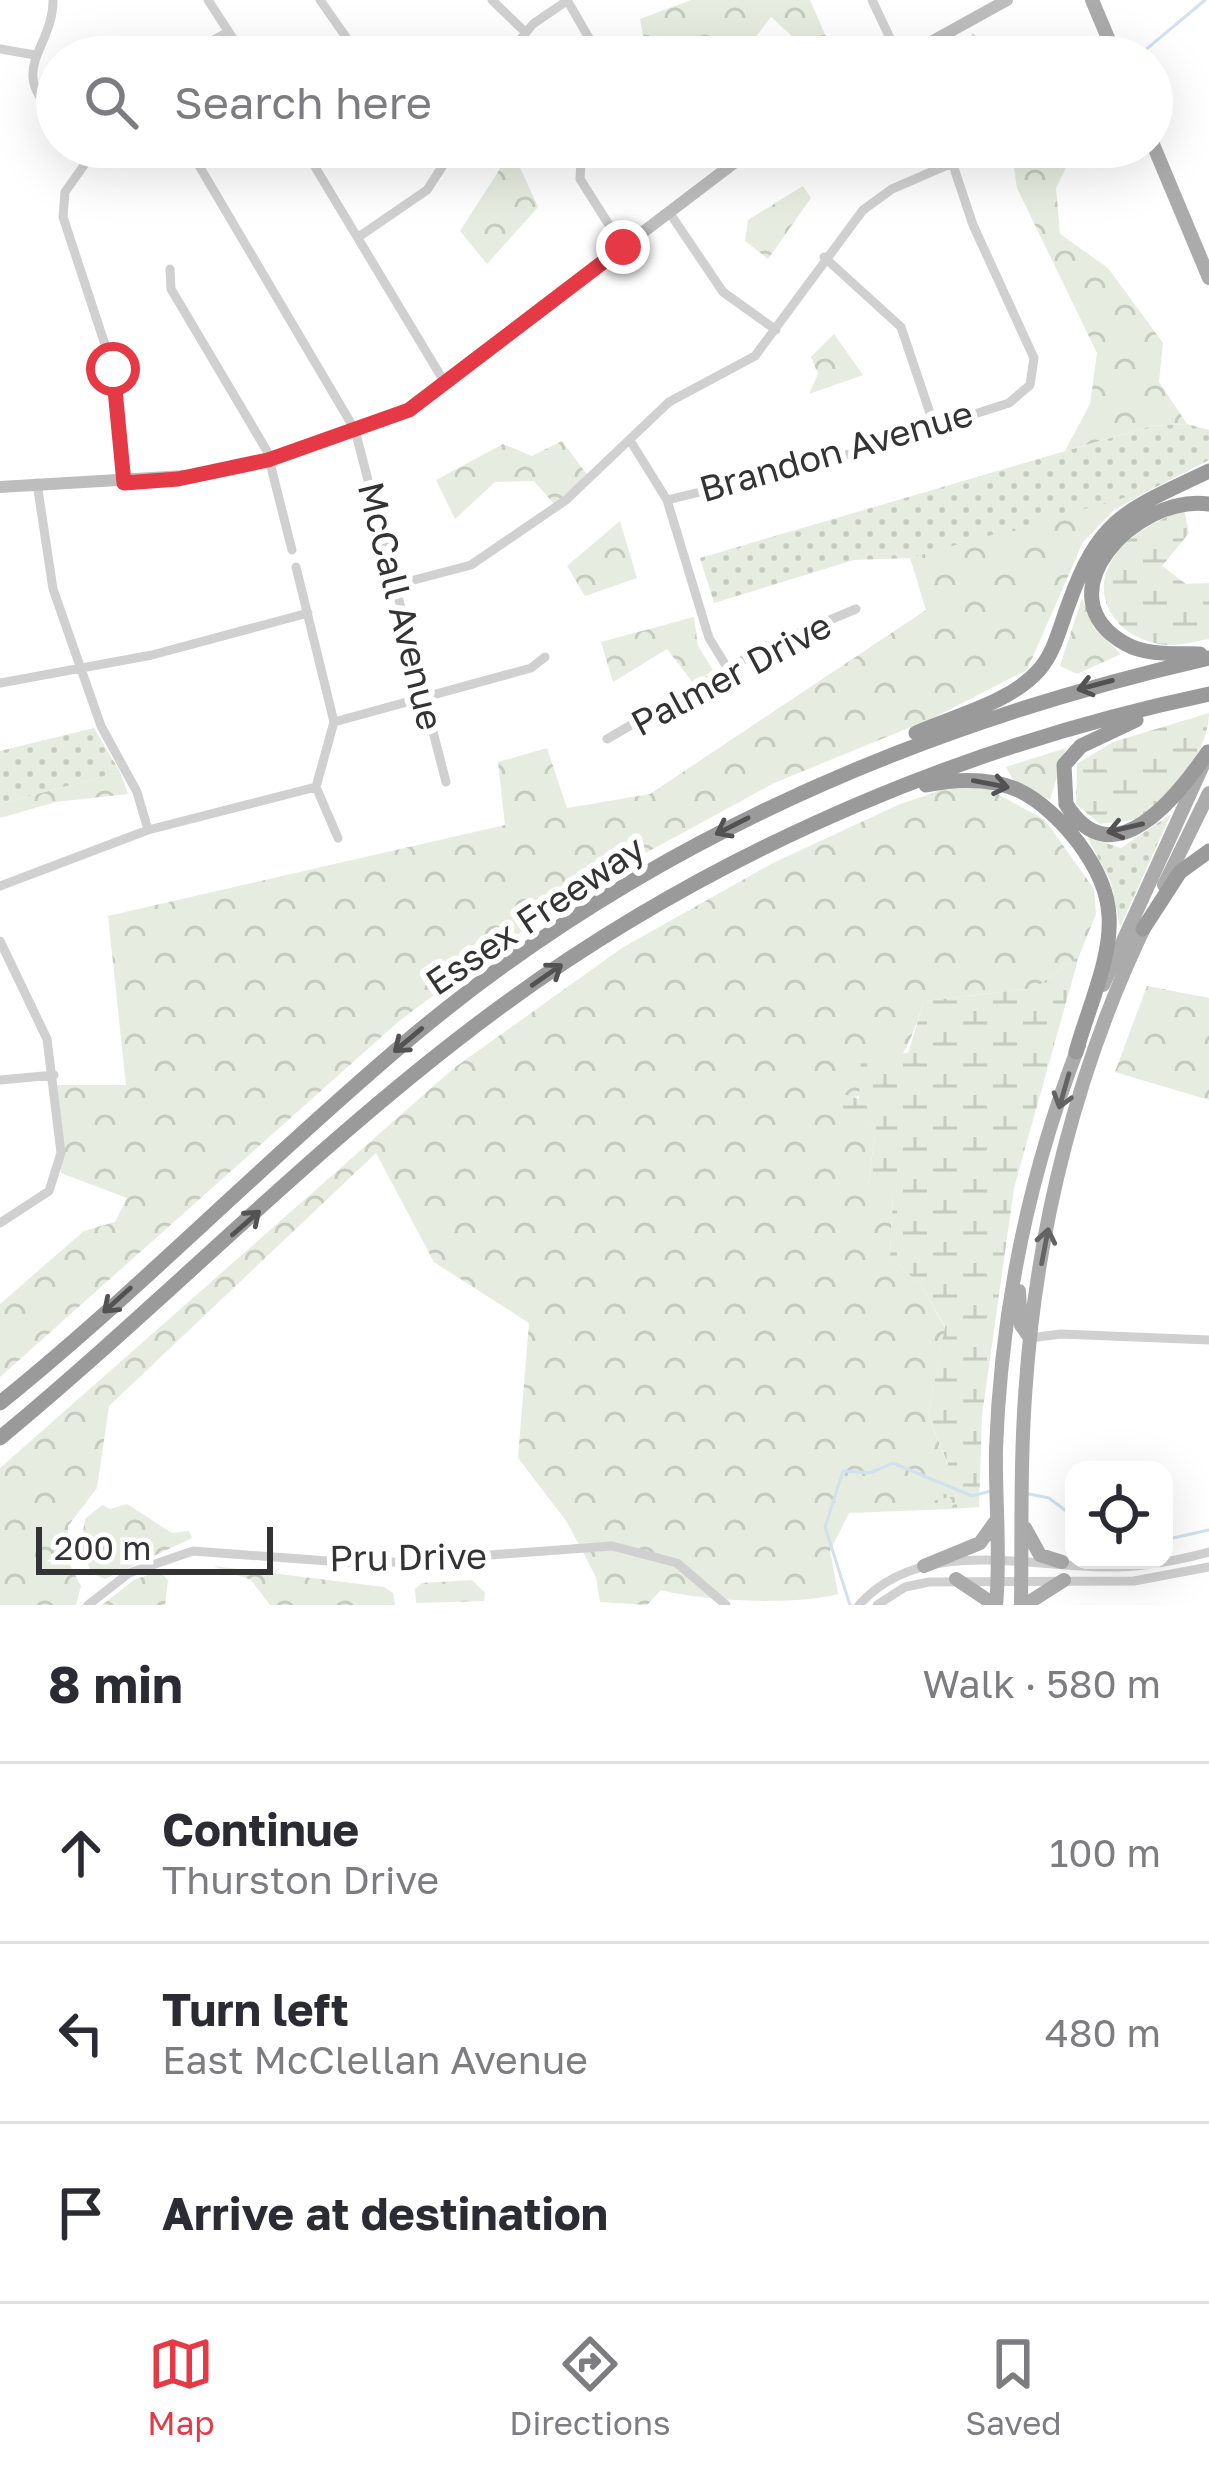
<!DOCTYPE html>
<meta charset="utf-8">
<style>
body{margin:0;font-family:"Golos Text",sans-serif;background:#f2f2f3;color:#2b2b33}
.controls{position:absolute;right:36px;bottom:36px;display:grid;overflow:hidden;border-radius:24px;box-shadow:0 12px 48px #0002}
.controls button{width:108px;height:108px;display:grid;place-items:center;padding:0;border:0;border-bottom:3px solid #e1e1e2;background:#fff;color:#2b2b33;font:60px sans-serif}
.scale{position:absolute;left:36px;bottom:30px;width:237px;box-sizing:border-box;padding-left:12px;border:6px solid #333;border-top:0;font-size:33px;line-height:42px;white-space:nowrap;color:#333;-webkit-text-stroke:9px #fff;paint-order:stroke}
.stop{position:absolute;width:36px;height:36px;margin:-27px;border:9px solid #e63946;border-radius:50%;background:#fff}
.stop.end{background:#e63946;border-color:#fff;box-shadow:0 3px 12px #0008}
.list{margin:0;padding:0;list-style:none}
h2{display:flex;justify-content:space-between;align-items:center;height:156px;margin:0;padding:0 48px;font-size:51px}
h2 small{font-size:39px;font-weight:400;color:#7c7c81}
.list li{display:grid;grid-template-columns:78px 1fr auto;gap:36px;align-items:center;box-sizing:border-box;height:180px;padding:0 48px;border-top:3px solid #e1e1e2}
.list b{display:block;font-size:45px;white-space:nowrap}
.list p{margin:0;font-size:39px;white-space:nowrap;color:#7c7c81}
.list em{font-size:39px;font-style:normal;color:#7c7c81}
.icon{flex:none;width:66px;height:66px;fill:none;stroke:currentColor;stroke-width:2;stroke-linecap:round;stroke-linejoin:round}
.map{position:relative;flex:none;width:1209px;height:1605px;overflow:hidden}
.search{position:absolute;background:#fff;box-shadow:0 12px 48px #0002;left:36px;right:36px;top:36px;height:132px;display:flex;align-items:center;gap:30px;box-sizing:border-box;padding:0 42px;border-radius:66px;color:#7c7c81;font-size:45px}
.sheet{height:696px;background:#fff}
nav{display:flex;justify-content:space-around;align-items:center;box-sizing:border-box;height:168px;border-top:3px solid #e1e1e2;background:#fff;font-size:33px;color:#7c7c81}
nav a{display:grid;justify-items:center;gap:6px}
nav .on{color:#e63946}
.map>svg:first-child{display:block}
.grass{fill:url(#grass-dots)}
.forest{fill:url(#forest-crowns)}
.wetland{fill:url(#wetland-marsh)}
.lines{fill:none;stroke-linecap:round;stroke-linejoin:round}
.stream{stroke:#cfe2ee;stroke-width:3}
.street{stroke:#d0d0d0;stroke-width:9}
.secondary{stroke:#bdbdbd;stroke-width:12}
.primary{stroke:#ababab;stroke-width:14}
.highway{stroke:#9a9a9a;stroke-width:15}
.oneway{stroke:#525252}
.oneway2{stroke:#636363}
.route{stroke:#e63946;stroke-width:15}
.labels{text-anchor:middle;stroke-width:12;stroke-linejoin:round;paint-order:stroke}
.street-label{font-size:36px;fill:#333;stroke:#fff}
</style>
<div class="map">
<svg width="1209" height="1605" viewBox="0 0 1209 1605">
<defs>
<pattern id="grass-dots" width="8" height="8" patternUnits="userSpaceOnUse" patternTransform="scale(3)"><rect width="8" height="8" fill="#e6ecdf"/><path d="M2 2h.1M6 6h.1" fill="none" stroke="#c6cbc0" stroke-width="1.8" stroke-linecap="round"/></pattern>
<pattern id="forest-crowns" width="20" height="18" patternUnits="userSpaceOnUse" patternTransform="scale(3)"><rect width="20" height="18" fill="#e6ecdf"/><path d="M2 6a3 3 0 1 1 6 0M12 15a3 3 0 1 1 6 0" fill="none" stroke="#c6cbc0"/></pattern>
<pattern id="wetland-marsh" width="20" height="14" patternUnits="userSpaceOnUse" patternTransform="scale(3)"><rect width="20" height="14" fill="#e6ecdf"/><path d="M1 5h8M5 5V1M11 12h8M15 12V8" fill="none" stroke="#c6cbc0"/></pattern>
</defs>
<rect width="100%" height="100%" fill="#fff"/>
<path class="grass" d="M1187 424 1209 430V460L1148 491 1057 518 910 558 854 560 714 603 700 558 1151 426Z
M94 728 120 772 0 804V751Z
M1171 814 1120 927 1111 882 1087 837 1121 848Z"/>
<path class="forest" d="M691 0H810L827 39 805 48 771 17 740 57H647L640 19Z
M1011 147H1076L1056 188 1060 234 1108 268 1163 343 1159 382 1187 424 1151 426 1065 451 1090 404 1097 353 1017 188Z
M512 150 538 207 487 264 460 231Z
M803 186 811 198 768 259 745 241 748 220Z
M834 334 863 375 809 394 818 374 811 357Z
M562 441 588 476 554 504 534 481 495 482 455 519 436 480 503 444 532 456Z
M1148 491 1114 510 1083 542 1027 670 933 718 774 783 609 873 487 955 398 1022 0 1377V1304L84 1231 115 1222 127 1198 61 1173 51 1085H126L108 916 505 825 498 762 547 748 567 808 650 794 926 610 910 558Z
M620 521 637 578 585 596 567 566Z
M1082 598 1094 628 1121 654 1077 674 1060 666Z
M694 617 698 646 713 670 694 684 667 649 613 682 601 642Z
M1066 748 1050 800 1013 780 1006 767Z
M120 772 128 794 56 802 0 818V804Z
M985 787 1045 820 1094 889 1096 914 1079 956 1035 988 924 1001C907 1057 887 1095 825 1106L876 1126 868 1185 893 1194 890 1257 921 1285 945 1328 928 1415 948 1465 934 1500 959 1495 951 1509 849 1513 830 1551 838 1594C797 1605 707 1602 661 1590L647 1605 600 1602 596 1577 567 1522 518 1458 529 1323 434 1262 376 1153 109 1406 97 1488 68 1526 69 1563 81 1586 76 1605H0V1468L454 1068 622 948 773 863 898 805 941 790Z
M1147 986 1209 998V1100L1115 1072Z
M127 1504 172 1533 189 1531 192 1538 105 1579 91 1573 81 1545 85 1519 102 1505 110 1509Z
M213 1566 384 1587 393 1593 395 1605H270L251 1580Z
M159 1571 168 1580 165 1605H102L134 1580Z
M472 1580 485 1593 484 1601 416 1603 415 1589 422 1583Z"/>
<path class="wetland" d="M1184 509 1189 533 1162 566 1186 584 1209 583V639C1197 641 1183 645 1171 645 1125 645 1084 601 1114 557 1130 532 1159 521 1184 509Z
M1209 713C1209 748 1175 795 1146 815 1134 822 1114 822 1100 824L1076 804 1077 764 1113 742Z
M1079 956 1014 1188 982 1415 979 1507 951 1509 958 1495 933 1501 948 1464 928 1415 945 1327 921 1285 890 1257 893 1195 868 1186 876 1126 824 1106 840 1093 859 1099 861 1057 908 1053 924 1001 1035 988Z"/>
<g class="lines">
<path class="stream" d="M973 35 984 57
M1137 57 1205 0
M1024 1493 1049 1498 1074 1517
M1164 1540 1209 1530
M850 1605 825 1527 843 1471 870 1473 893 1463 972 1496 991 1491"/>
<path class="street" d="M53 0C53 50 5 70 57 116
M208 0 245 57
M320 0 360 57
M492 0 525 32
M567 0 600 57
M872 0 899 57
M0 49 35 55
M183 57 228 32
M506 57 533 24 568 0
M97 147 65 192 63 217 113 369 124 483
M188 147 355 430 446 782
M303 147 445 383
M582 147 580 179 623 247
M669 212 723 292 776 330
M360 236 427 190 455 147
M824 257 901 327 934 425
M170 269 171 289 267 451 292 550
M631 442 667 500 709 638 728 669
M37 483 53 589 101 726 137 792 148 830
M667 500 824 462 1009 403 1030 385 1034 358 973 225 947 147
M296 567 334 722 316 787 338 838
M395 585 471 565 566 500 669 402 755 356 863 210 892 189 952 163
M0 683 152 655 308 613
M334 722 531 668 545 657
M607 739 767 646 856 609
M0 886 148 830 316 787
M0 941 47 1039 61 1153 49 1191 0 1223
M0 1080 54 1075
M1030 1338 1061 1334 1209 1340
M88 1605 129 1573 193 1551 368 1564 612 1546 677 1563 726 1605
M859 1605C922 1534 1034 1569 1117 1567 1148 1566 1179 1560 1209 1552
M877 1605 905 1587 929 1582 1134 1581 1209 1567"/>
<path class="secondary" d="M904 57 1007 0
M0 487 202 475 268 460 409 410 755 147"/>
<path class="primary" d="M1092 0 1116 57
M1152 142 1209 278
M1164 885 1209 793
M1103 985 1203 765
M1019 1291 1021 1325 1030 1338
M1025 1528 1040 1555 1062 1562
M924 1566 980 1543 995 1522
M956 1579 995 1605
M996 1605C1001 1553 995 1501 996 1449 1001 1311 1029 1174 1079 1045
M1021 1605C1022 1531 1020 1457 1026 1383 1037 1226 1078 1064 1147 922
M1025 1605 1064 1580"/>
<path class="highway" d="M1200 654C1177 653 1147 656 1126 644 1039 596 1136 493 1209 504
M1136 720 1081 746 1064 765 1066 804C1113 881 1179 794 1208 752
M916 733C954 716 1010 703 1039 670 1055 652 1060 626 1069 603 1100 515 1130 509 1209 471
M926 785C956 779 989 777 1018 790 1060 810 1107 869 1109 916 1112 958 1087 1011 1076 1052
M1143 929 1180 872 1209 851
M0 1403C141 1289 268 1158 407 1041 639 845 915 725 1209 658
M0 1438C156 1309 298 1163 458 1039 677 868 938 751 1209 694"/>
</g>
<defs><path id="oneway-shaft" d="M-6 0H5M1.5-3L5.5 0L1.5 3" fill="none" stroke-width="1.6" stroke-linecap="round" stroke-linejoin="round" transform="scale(3)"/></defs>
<g class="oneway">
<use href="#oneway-shaft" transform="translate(1095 685) rotate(165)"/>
<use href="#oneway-shaft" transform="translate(991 784) rotate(11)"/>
<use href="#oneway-shaft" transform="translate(732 826) rotate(153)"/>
<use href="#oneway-shaft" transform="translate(1125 828) rotate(167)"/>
<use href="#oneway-shaft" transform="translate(547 975) rotate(-35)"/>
<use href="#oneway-shaft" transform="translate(408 1040) rotate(140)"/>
<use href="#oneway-shaft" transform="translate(246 1223) rotate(-41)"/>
<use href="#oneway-shaft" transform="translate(117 1300) rotate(138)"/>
</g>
<g class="oneway2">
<use href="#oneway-shaft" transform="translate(1064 1091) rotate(106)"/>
<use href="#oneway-shaft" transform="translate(1045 1246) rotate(-79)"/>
</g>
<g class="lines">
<path class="route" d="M113 369 124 483 178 479 268 460 409 410 623 247"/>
</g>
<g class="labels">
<g class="street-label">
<text transform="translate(836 451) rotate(-16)" y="13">Brandon Avenue</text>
<text transform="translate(401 606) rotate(76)" y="13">McCall Avenue</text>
<text transform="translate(731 674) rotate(-28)" y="13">Palmer Drive</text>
<text transform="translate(535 915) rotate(-34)" y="13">Essex Freeway</text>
<text transform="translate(408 1557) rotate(-1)" y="13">Pru Drive</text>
</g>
</g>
</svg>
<div class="controls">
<button><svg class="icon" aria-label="locate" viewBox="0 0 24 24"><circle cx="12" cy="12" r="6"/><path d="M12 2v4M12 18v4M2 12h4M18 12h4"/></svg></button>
</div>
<div class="scale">200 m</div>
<div class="stop" style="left:113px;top:369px"></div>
<div class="stop end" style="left:623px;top:247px"></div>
<div class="search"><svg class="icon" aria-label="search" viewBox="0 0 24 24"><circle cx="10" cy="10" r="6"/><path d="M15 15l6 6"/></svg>Search here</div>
</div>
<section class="sheet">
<h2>8 min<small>Walk · 580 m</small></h2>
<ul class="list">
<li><svg class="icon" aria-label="ahead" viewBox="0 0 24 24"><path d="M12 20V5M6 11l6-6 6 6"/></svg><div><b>Continue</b><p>Thurston Drive</p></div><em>100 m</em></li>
<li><svg class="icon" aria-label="left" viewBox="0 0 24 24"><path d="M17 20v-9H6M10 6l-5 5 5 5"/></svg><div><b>Turn left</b><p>East McClellan Avenue</p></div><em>480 m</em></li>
<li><svg class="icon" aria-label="arrive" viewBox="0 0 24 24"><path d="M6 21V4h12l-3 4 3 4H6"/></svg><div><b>Arrive at destination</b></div></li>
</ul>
</section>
<nav>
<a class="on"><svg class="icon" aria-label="map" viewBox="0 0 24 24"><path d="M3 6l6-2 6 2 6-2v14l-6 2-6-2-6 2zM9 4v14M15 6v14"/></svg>Map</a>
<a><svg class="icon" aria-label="directions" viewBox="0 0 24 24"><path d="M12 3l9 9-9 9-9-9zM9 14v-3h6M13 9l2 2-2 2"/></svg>Directions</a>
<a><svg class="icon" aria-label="saved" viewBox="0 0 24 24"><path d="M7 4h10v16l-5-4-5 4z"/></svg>Saved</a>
</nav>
